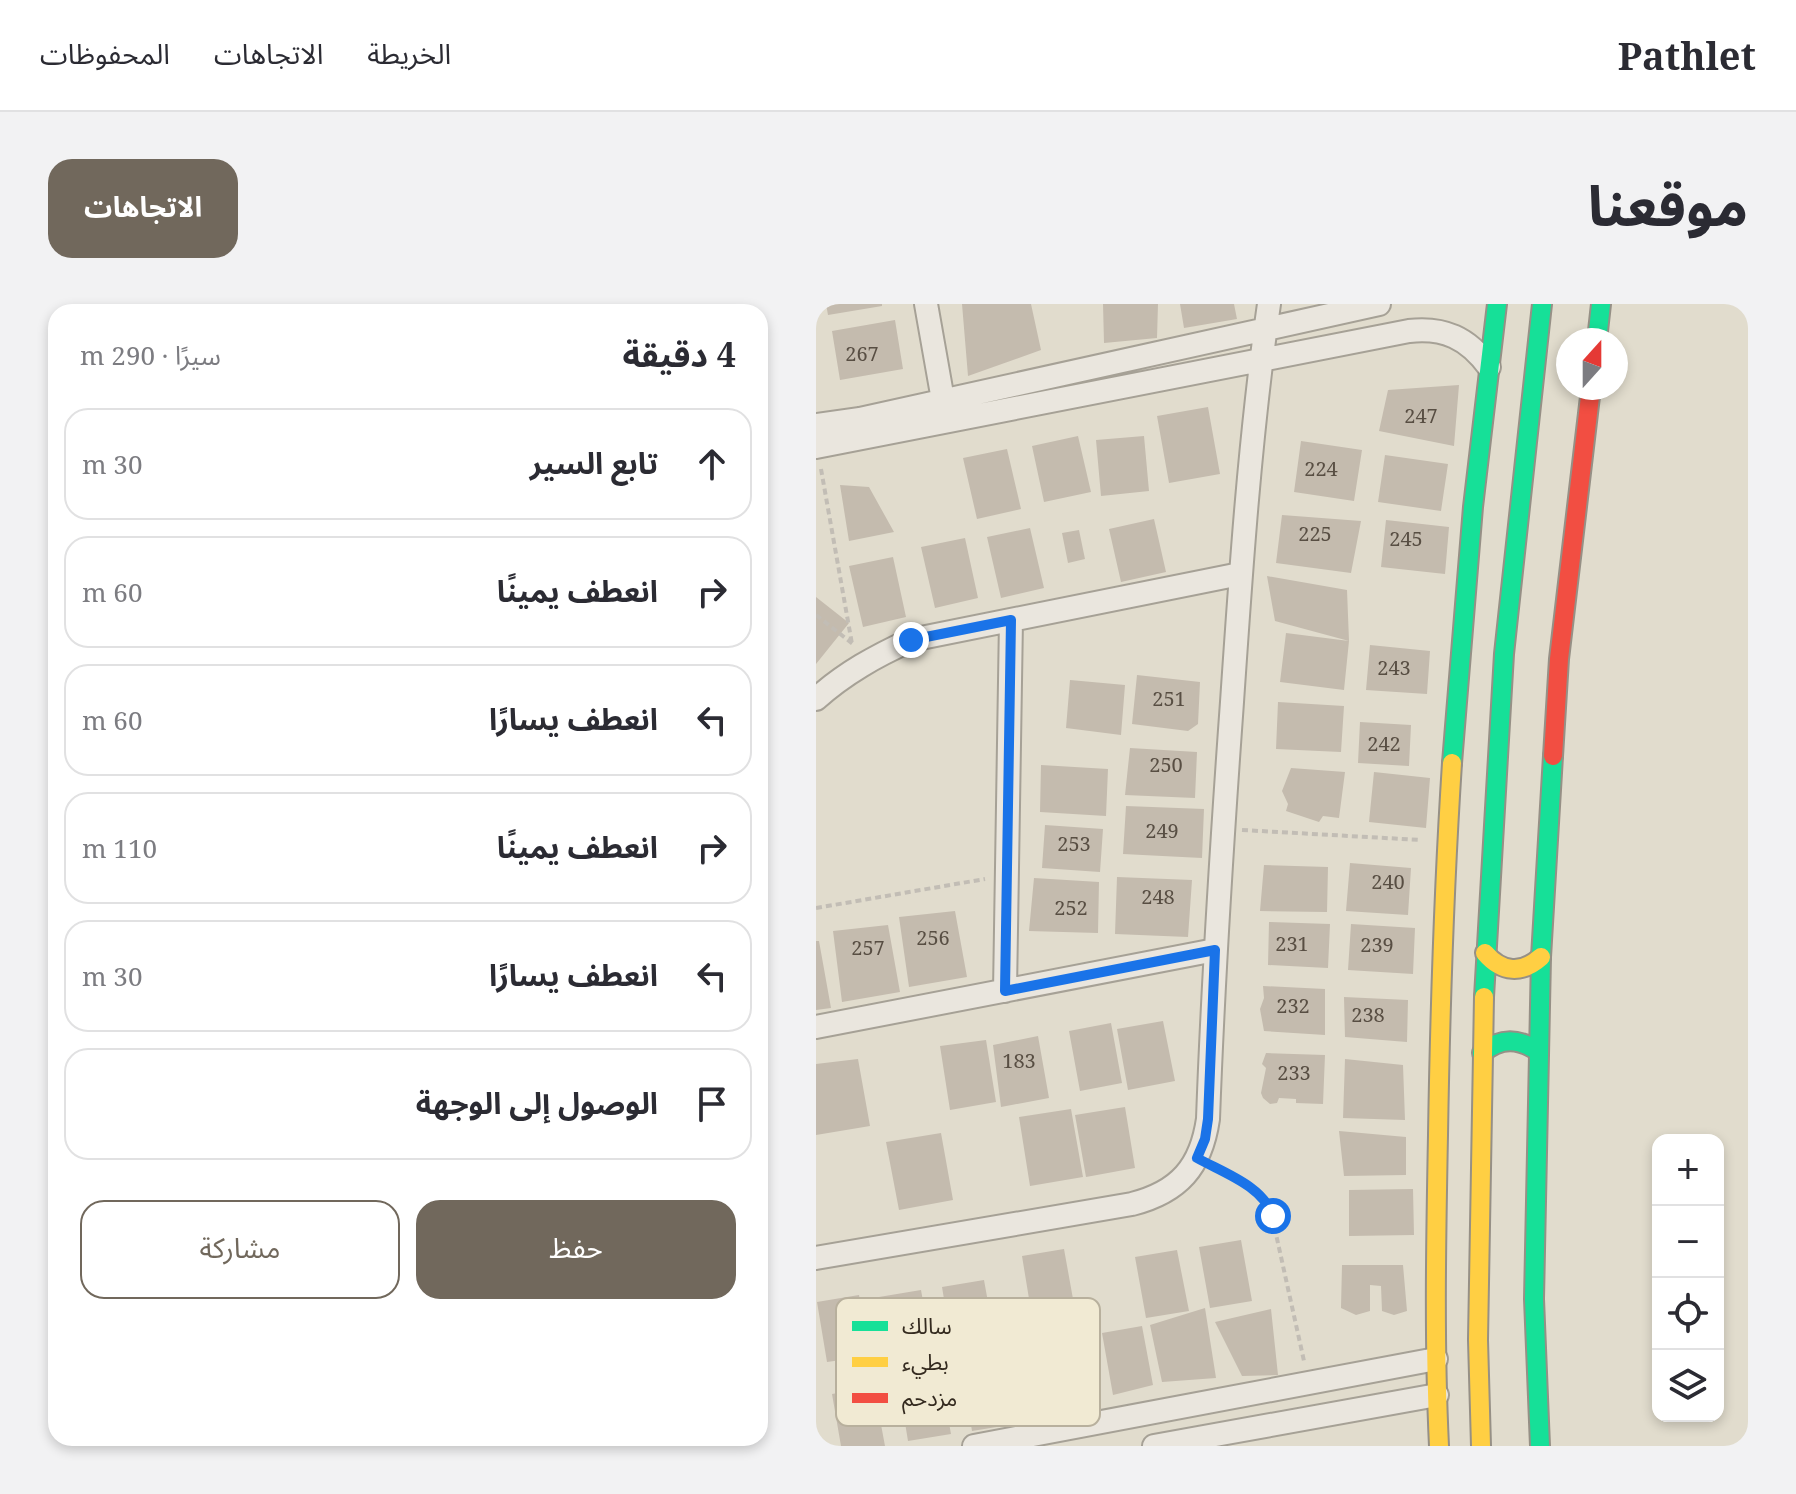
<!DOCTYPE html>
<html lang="ar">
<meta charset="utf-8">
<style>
body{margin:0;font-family:"Noto Serif","Noto Sans Arabic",serif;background:#f2f2f3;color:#2b2b33;direction:rtl}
.controls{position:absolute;right:24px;bottom:24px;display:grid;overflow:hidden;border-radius:16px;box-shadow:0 4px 12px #0003}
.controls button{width:72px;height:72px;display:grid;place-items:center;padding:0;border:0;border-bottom:2px solid #e1e1e2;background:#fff;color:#2b2b33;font:40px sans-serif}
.compass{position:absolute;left:740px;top:24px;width:72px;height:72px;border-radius:50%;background:#fff;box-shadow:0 4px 12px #0003;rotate:21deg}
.stop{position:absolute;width:24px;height:24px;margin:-18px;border:6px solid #1a73e8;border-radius:50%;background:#fff}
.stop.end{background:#1a73e8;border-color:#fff;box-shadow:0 2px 8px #0008}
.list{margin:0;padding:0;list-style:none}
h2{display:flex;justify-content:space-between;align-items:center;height:104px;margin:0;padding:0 32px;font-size:34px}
h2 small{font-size:26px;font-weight:400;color:#7c7c81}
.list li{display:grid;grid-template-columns:52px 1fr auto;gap:24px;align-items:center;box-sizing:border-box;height:112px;margin:0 16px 16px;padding:0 16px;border:2px solid #e1e1e2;border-radius:24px}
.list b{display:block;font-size:30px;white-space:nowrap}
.list em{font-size:26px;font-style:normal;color:#7c7c81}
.actions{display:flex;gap:16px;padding:24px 32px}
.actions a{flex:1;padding:18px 0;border:2px solid #71685c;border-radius:24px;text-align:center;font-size:28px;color:#71685c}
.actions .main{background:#71685c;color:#fff}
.icon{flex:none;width:44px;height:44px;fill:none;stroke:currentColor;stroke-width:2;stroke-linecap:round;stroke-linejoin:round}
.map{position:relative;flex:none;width:932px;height:1142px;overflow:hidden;direction:ltr;border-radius:24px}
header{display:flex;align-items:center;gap:48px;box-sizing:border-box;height:112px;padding:0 40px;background:#fff;border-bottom:2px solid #e1e1e2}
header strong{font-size:38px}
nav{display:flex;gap:44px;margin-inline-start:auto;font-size:28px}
.intro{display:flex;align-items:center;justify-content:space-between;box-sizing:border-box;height:192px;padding:0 48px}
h1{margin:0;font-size:56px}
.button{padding:20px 36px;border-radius:24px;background:#71685c;color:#fff;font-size:28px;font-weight:700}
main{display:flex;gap:48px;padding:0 48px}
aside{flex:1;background:#fff;border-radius:24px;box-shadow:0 4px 12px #0003}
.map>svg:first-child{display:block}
.building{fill:#c4bbae}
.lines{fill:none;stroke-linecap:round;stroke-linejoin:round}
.street-casing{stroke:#a6a196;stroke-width:26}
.fast-casing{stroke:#969086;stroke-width:22}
.slow-casing{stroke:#969086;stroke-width:22}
.jam-casing{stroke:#969086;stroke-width:22}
.path{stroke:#c2bdb5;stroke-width:4;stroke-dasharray:6 4;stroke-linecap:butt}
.street{stroke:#eae6de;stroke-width:22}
.fast{stroke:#16e098;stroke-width:18}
.slow{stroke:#ffcf43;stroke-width:18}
.jam{stroke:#f24e42;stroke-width:18}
.route{stroke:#1a73e8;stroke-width:10}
.labels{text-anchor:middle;stroke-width:6;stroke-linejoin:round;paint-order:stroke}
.number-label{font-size:20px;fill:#584e43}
.key{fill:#f1ead3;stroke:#b8b09d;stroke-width:2}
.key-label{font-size:22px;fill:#342a1f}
</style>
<header>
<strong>Pathlet</strong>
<nav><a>الخريطة</a><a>الاتجاهات</a><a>المحفوظات</a></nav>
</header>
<div class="intro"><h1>موقعنا</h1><a class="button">الاتجاهات</a></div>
<main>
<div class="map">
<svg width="932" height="1142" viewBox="0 0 932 1142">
<rect width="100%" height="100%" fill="#e1dccd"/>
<path class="building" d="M10 0H66V2L12 11Z
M146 0H215L225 46 152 72Z
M287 0H342L341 34 288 39Z
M364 0H418L421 15 368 24Z
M79 16 87 65 24 76 16 27Z
M643 81 638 142 563 127 572 86Z
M392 103 404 170 353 179 341 112Z
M262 132 275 188 228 198 216 142Z
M328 132 333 187 285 192 280 136Z
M485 137 546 146 538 197 478 188Z
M191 145 205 205 161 215 147 154Z
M569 151 632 160 625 207 562 198Z
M24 181 53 183 78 228 33 237Z
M466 211 545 217 535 269 460 259Z
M338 215 350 268 305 278 293 225Z
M570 216 633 223 629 270 565 263Z
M214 224 228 284 185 294 171 233Z
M263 226 269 255 252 259 246 229Z
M149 234 162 294 119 304 105 243Z
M77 253 90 313 47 323 33 262Z
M451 272 531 286 533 337 459 317Z
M0 293 33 319 0 360Z
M470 329 533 337 528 386 464 378Z
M554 341 614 347 611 390 550 386Z
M321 371 384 378 382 420 372 427 316 420Z
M254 376 309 381 305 431 250 424Z
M462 398 528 402 525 448 460 445Z
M544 418 595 421 593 462 542 459Z
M314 444 381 448 379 494 309 491Z
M225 461 292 465 290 512 224 508Z
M475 464 529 468 523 514 507 512 503 518 470 507 472 500 466 487Z
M558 468 614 474 610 524 553 518Z
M310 502 388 505 386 554 307 550Z
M229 521 287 525 284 568 226 564Z
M534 559 595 564 592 611 530 607Z
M448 561 512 563 511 608 444 607Z
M301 573 376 576 372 633 299 630Z
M218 574 283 578 282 629 213 627Z
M139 607 151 673 93 683 83 613Z
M453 618 514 620 512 664 452 661Z
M535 620 599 624 597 670 532 666Z
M72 621 84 688 26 698 17 627Z
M0 637H3L15 704 0 706Z
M447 682 509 685V731L448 727 444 705 448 694Z
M528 693 592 696 591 738 529 733Z
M347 717 359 777 312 786 301 725Z
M295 719 306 779 264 787 253 727Z
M222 732 233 794 185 803 177 741Z
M170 736 180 798 134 806 124 742Z
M450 749 509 751 507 800 480 799V795L463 794 461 799 454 800 447 794 445 789 450 764 446 760Z
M42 755 54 822 0 831V760Z
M529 755 587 761 589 816 527 814Z
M309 803 319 864 270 873 259 811Z
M255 805 267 873 214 882 203 813Z
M523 827 590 833V871L528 872Z
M125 829 137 896 83 906 70 838Z
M597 885 598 931 533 932V886Z
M425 936 436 997 394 1004 383 943Z
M248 945 259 1006 216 1013 206 952Z
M361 946 373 1007 330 1014 319 953Z
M526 961H587L591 1007 578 1011 566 1007 565 982 554 981V1007L540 1011 525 1004Z
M168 976 179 1037 136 1043 126 983Z
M105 986 116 1047 74 1053 63 993Z
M43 991 54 1052 11 1058 1 998Z
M389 1004 400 1074 346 1078 334 1021Z
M455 1005 462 1071 426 1072 399 1018Z
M326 1022 337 1081 297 1091 286 1029Z
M188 1059 199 1120 156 1127 146 1067Z
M124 1069 135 1130 92 1137 82 1076Z
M58 1083 69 1142H25L16 1090Z"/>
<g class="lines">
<defs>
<path id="street" d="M110 0 127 96
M0 121 44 115 563 0
M0 143 593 27C628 23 652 34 673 63
M0 395C29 369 60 352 95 336L424 270
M189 687 195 316
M0 723 399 646
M0 954 316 900C363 888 385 863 392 815 397 676 406 537 416 398 425 265 434 132 453 0
M158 1142 620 1055
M338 1142 621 1091"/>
<path id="fast" d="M781 36 785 0
M636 459 657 203 681 0
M668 693 688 350 726 0
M666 749C685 733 703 734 723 748
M724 1142 718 995 725 653 737 452"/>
<path id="slow" d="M669 649C686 669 706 670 725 653
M623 1142C618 1038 620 935 622 831 624 707 628 583 636 459
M665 1142 662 1036 668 693"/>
<path id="jam" d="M737 452 743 355 775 84"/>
</defs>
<use href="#street" class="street-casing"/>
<use href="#fast" class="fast-casing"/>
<use href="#slow" class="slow-casing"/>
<use href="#jam" class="jam-casing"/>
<path class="path" d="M5 165 36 340
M0 311 37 340
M426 526 605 536
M0 604 169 575
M398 864 438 886 454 903 488 1057"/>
<use href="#street" class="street"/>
<use href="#fast" class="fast"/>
<use href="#slow" class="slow"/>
<use href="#jam" class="jam"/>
</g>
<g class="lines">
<path class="route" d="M95 336 195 316 189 687 399 646 392 815 389 835 381 854C408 869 447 882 457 912"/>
</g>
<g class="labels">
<g class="number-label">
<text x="46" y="57">267</text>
<text x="605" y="119">247</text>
<text x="505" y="172">224</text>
<text x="499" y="237">225</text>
<text x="590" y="242">245</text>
<text x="578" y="371">243</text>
<text x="353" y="402">251</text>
<text x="568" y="447">242</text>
<text x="350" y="468">250</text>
<text x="346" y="534">249</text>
<text x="258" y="547">253</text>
<text x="572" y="585">240</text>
<text x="342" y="600">248</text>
<text x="255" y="611">252</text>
<text x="117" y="641">256</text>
<text x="476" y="647">231</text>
<text x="561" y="648">239</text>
<text x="52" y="651">257</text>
<text x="477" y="709">232</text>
<text x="552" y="718">238</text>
<text x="203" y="764">183</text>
<text x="478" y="776">233</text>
</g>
</g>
<rect x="20" y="994" width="264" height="128" rx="12" class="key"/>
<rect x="36" y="1017" width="36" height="10" fill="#16e098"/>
<rect x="36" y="1053" width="36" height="10" fill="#ffcf43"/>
<rect x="36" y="1089" width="36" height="10" fill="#f24e42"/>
<g class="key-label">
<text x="86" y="1030">سالك</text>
<text x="86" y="1066">بطيء</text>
<text x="86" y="1102">مزدحم</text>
</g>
</svg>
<div class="controls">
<button>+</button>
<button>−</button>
<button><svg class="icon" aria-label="locate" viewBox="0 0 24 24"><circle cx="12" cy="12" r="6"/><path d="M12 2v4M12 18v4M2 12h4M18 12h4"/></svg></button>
<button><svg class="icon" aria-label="layers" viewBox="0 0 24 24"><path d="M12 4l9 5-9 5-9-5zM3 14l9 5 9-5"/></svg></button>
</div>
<svg class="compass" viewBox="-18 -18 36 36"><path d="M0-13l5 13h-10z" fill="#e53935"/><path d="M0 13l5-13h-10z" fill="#7c7c81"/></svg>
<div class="stop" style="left:457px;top:912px"></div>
<div class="stop end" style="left:95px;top:336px"></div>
</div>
<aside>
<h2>4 دقيقة<small>سيرًا · 290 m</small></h2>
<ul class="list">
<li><svg class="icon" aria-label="ahead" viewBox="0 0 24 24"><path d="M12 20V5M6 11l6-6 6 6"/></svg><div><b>تابع السير</b></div><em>30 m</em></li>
<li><svg class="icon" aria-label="right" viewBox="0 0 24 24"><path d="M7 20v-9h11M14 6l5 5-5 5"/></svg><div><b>انعطف يمينًا</b></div><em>60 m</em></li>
<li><svg class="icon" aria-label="left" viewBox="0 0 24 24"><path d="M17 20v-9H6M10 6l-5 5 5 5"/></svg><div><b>انعطف يسارًا</b></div><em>60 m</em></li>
<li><svg class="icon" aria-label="right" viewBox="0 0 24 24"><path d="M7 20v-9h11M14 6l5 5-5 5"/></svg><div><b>انعطف يمينًا</b></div><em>110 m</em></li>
<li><svg class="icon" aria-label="left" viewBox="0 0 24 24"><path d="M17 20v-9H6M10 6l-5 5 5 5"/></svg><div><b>انعطف يسارًا</b></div><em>30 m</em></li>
<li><svg class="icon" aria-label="arrive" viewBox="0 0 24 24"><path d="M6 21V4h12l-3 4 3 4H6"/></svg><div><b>الوصول إلى الوجهة</b></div></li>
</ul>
<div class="actions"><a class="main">حفظ</a><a>مشاركة</a></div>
</aside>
</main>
